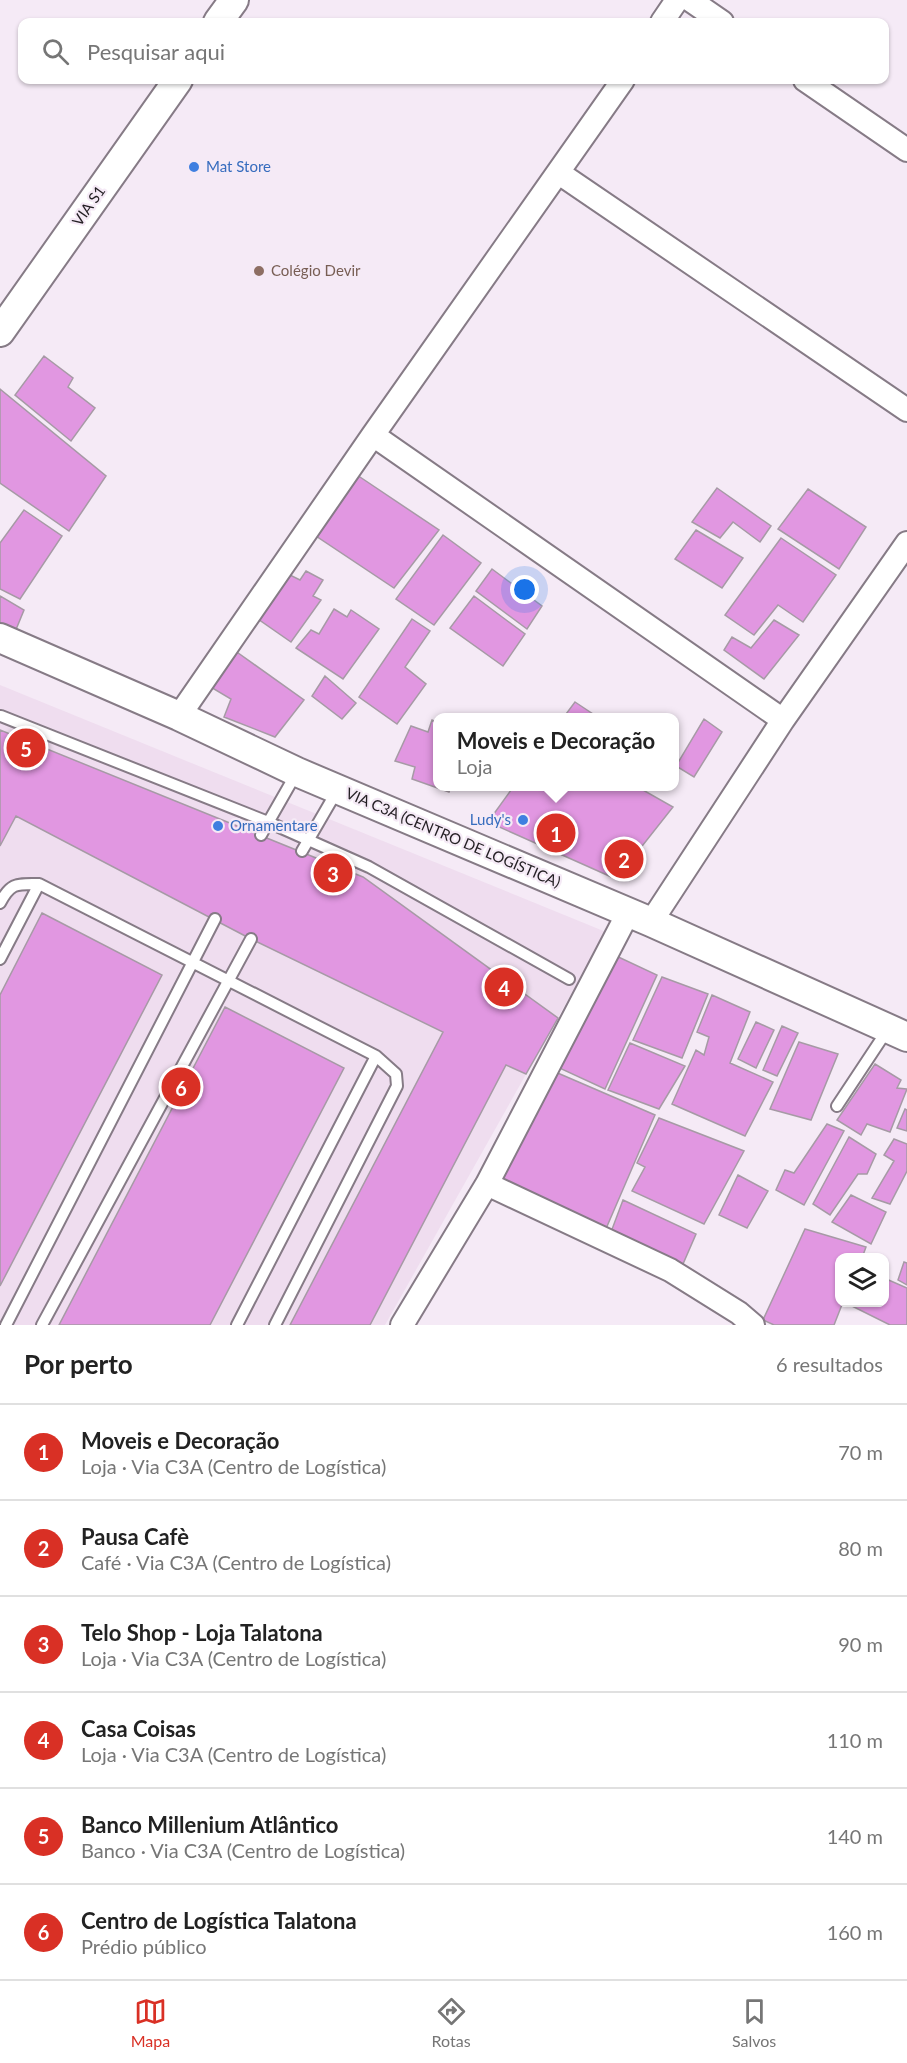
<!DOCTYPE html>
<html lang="pt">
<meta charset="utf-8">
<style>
body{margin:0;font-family:Lato,sans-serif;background:#f6f6f6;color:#222}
.controls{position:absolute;right:18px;bottom:18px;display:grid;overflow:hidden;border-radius:12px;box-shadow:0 2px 4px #0004}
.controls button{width:54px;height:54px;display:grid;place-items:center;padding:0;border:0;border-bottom:2px solid #e0e0e0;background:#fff;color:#222;font:30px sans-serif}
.you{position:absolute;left:525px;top:590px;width:21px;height:21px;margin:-15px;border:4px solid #fff;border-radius:50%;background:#1a73e8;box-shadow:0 0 0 9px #1a73e833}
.badge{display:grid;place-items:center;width:39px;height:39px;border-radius:50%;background:#d93025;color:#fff;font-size:20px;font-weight:700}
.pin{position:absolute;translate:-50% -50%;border:3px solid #fff;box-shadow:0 2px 6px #0006}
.popup{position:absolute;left:433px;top:713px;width:246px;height:78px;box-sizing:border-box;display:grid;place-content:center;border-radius:12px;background:#fff;filter:drop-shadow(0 2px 4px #0005);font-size:20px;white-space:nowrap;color:#767676}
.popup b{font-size:22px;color:#222}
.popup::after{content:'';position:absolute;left:50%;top:100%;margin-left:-12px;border:12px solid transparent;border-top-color:#fff}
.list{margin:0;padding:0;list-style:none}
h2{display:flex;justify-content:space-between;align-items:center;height:78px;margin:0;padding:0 24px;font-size:26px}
h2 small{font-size:20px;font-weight:400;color:#767676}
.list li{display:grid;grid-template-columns:39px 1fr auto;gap:18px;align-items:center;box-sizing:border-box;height:96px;padding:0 24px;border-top:2px solid #e0e0e0}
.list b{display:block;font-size:22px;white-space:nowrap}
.list p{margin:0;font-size:20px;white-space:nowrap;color:#767676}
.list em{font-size:20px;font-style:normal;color:#767676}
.icon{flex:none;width:33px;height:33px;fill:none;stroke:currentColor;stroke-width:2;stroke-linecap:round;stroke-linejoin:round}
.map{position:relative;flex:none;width:907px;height:1325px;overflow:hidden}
.search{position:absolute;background:#fff;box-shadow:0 2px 4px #0004;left:18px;right:18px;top:18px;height:66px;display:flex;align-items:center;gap:15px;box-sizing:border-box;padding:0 21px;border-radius:12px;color:#767676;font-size:22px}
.sheet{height:654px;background:#fff}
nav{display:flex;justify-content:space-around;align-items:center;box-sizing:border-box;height:84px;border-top:2px solid #e0e0e0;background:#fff;font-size:16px;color:#767676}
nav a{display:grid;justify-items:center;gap:3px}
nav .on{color:#d93025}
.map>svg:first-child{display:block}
.built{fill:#efddef}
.building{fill:#e197e1;stroke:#a69aa5;stroke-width:1.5}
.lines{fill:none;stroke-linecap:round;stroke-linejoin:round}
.service-casing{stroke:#867b86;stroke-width:14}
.minor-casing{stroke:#867b86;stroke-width:26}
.tertiary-casing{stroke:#867b86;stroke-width:32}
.service{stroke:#fff;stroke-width:10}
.minor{stroke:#fff;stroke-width:22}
.tertiary{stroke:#fff;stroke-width:28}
.shop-dot{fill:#3f7fe0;stroke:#f5eaf6;stroke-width:2}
.education-dot{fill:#8d6e63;stroke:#f5eaf6;stroke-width:2}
.labels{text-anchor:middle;stroke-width:4.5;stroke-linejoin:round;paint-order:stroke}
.shop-label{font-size:15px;fill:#366cbe;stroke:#f5eaf6;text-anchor:start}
.street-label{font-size:15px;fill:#231f23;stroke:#f5eaf6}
.education-label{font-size:15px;fill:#785e54;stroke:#f5eaf6;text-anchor:start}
</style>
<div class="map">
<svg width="907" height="1325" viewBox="0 0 907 1325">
<rect width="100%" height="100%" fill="#f5eaf6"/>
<path class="built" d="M0 685 606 932 385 1325H0Z"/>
<path class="building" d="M44 356 73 378 68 387 95 408 71 441 15 395Z
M0 389 106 476 69 531 0 483Z
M357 475 439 530 394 588 316 536Z
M717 488 771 526 760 542 733 522 720 538 692 522Z
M808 489 866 527 839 569 778 529Z
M24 510 62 536 20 599 0 589V543Z
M696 530 743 558 722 588 675 559Z
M443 535 481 563 434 625 396 599Z
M781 538 836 575 803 622 778 605 754 635 725 615Z
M492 569 542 606 527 629 476 591Z
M306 571 323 580 313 596 321 600 291 642 258 619 288 574 300 580Z
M0 596 24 610 15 632 0 625Z
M474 596 525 634 503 666 450 628Z
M334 609 347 617 351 610 379 629 343 679 296 648 311 630 319 634Z
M412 619 430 631 405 667 426 684 397 724 359 697Z
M774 620 799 635 764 679 724 650 732 637 751 648Z
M234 650 304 700 275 737 224 717 231 699 209 686Z
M325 676 356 703 342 719 312 696Z
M575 702 599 718H563Z
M704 719 722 732 694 777 676 766Z
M432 720 438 723V786H451L449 792 412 779 415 767 395 761 411 726 428 732Z
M0 730 363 877 558 1018 526 1074 506 1065 370 1325H290L443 1032 251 939 16 816 0 846Z
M514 786H636L673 807 616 879 488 822Z
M42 913 162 975 0 1286V995Z
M612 954 657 975 605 1089 555 1066Z
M662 977 708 994 682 1058 633 1040Z
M712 995 750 1012 730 1063 773 1082 745 1136 672 1104 696 1050 704 1055 709 1037 697 1032Z
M225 1007 344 1068 210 1325H59Z
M756 1022 774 1030 756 1068 738 1059Z
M782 1026 798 1033 777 1076 763 1070Z
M799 1042 838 1054 811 1120 770 1109Z
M630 1043 685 1066 659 1109 608 1090Z
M875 1064 901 1080 897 1088 907 1089 890 1132 867 1124 861 1135 837 1120Z
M553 1071 655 1115 605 1231 496 1182Z
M905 1109 907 1110V1131L897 1128Z
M659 1118 744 1151 704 1224 632 1191 645 1167 637 1163Z
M827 1124 844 1131 804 1205 776 1190 785 1170 794 1173Z
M849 1137 876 1154 867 1174H858L830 1215 813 1204Z
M894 1139 907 1144V1171L890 1204 872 1198 894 1161 884 1155Z
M738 1175 768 1191 747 1228 719 1215Z
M851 1195 886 1212 871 1244 832 1222Z
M623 1200 696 1234 683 1264 611 1232Z
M805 1229 866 1247 862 1258H840V1302H843L834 1325H774L763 1320Z
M904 1262 907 1263V1285L898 1280Z
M884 1278 907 1288V1325H890L852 1306 853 1302H884Z"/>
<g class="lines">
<defs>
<path id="service" d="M1 716 268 822 369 867 569 979
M261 835 297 772
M302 851 338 789
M0 903C11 882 17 884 39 884L376 1056 396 1074 397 1086 275 1325
M0 959 39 884
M837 1106 888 1029
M6 1325 215 919
M42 1325 251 939
M237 1325 376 1056"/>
<path id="minor" d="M690 0 722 22
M662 22 677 0
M805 80 907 150
M559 173 907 410
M373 435 783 720
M179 716 373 435 623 80
M651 922 783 720 907 543
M487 1184 670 1270 739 1313 753 1325
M402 1325 487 1184 628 913"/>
<path id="tertiary" d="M218 22 234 0
M0 332 178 80
M0 638 179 716 297 772 651 922 907 1037"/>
</defs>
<use href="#service" class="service-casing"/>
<use href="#minor" class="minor-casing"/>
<use href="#tertiary" class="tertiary-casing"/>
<use href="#service" class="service"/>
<use href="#minor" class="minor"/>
<use href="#tertiary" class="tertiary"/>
</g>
<g class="shop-dot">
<circle cx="194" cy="167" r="6"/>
<circle cx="523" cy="820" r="6"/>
<circle cx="218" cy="826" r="6"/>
</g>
<circle class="education-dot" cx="259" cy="271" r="6"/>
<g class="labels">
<g class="shop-label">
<text x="206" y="172">Mat Store</text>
<text x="511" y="825" text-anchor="end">Ludy's</text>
<text x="230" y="831">Ornamentare</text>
</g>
<g class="street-label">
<text transform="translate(89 206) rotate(-55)" y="5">VIA S1</text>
<text transform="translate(453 838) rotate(23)" y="5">VIA C3A (CENTRO DE LOGÍSTICA)</text>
</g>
<g class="education-label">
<text x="271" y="276">Colégio Devir</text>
</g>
</g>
</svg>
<div class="controls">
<button><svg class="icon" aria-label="layers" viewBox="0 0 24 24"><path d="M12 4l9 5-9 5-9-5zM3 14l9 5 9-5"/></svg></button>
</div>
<div class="you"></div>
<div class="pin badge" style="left:556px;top:833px">1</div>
<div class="popup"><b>Moveis e Decoração</b>Loja</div>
<div class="pin badge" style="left:624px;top:859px">2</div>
<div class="pin badge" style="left:333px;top:873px">3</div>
<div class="pin badge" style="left:504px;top:987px">4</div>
<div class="pin badge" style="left:26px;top:748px">5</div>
<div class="pin badge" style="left:181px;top:1087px">6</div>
<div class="search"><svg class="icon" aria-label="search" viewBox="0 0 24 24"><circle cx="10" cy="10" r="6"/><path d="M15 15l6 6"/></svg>Pesquisar aqui</div>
</div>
<section class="sheet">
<h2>Por perto<small>6 resultados</small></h2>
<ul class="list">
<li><span class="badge">1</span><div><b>Moveis e Decoração</b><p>Loja · Via C3A (Centro de Logística)</p></div><em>70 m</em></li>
<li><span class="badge">2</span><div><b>Pausa Cafè</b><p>Café · Via C3A (Centro de Logística)</p></div><em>80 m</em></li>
<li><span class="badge">3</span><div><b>Telo Shop - Loja Talatona</b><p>Loja · Via C3A (Centro de Logística)</p></div><em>90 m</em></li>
<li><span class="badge">4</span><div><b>Casa Coisas</b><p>Loja · Via C3A (Centro de Logística)</p></div><em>110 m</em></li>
<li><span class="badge">5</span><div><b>Banco Millenium Atlântico</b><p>Banco · Via C3A (Centro de Logística)</p></div><em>140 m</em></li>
<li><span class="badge">6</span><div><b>Centro de Logística Talatona</b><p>Prédio público</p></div><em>160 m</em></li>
</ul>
</section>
<nav>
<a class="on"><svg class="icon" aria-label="map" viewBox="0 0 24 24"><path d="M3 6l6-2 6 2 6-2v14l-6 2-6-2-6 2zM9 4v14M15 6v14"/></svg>Mapa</a>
<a><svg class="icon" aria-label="directions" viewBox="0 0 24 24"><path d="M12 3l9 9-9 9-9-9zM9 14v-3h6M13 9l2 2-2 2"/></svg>Rotas</a>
<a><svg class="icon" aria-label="saved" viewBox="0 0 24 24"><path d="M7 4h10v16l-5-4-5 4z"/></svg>Salvos</a>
</nav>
